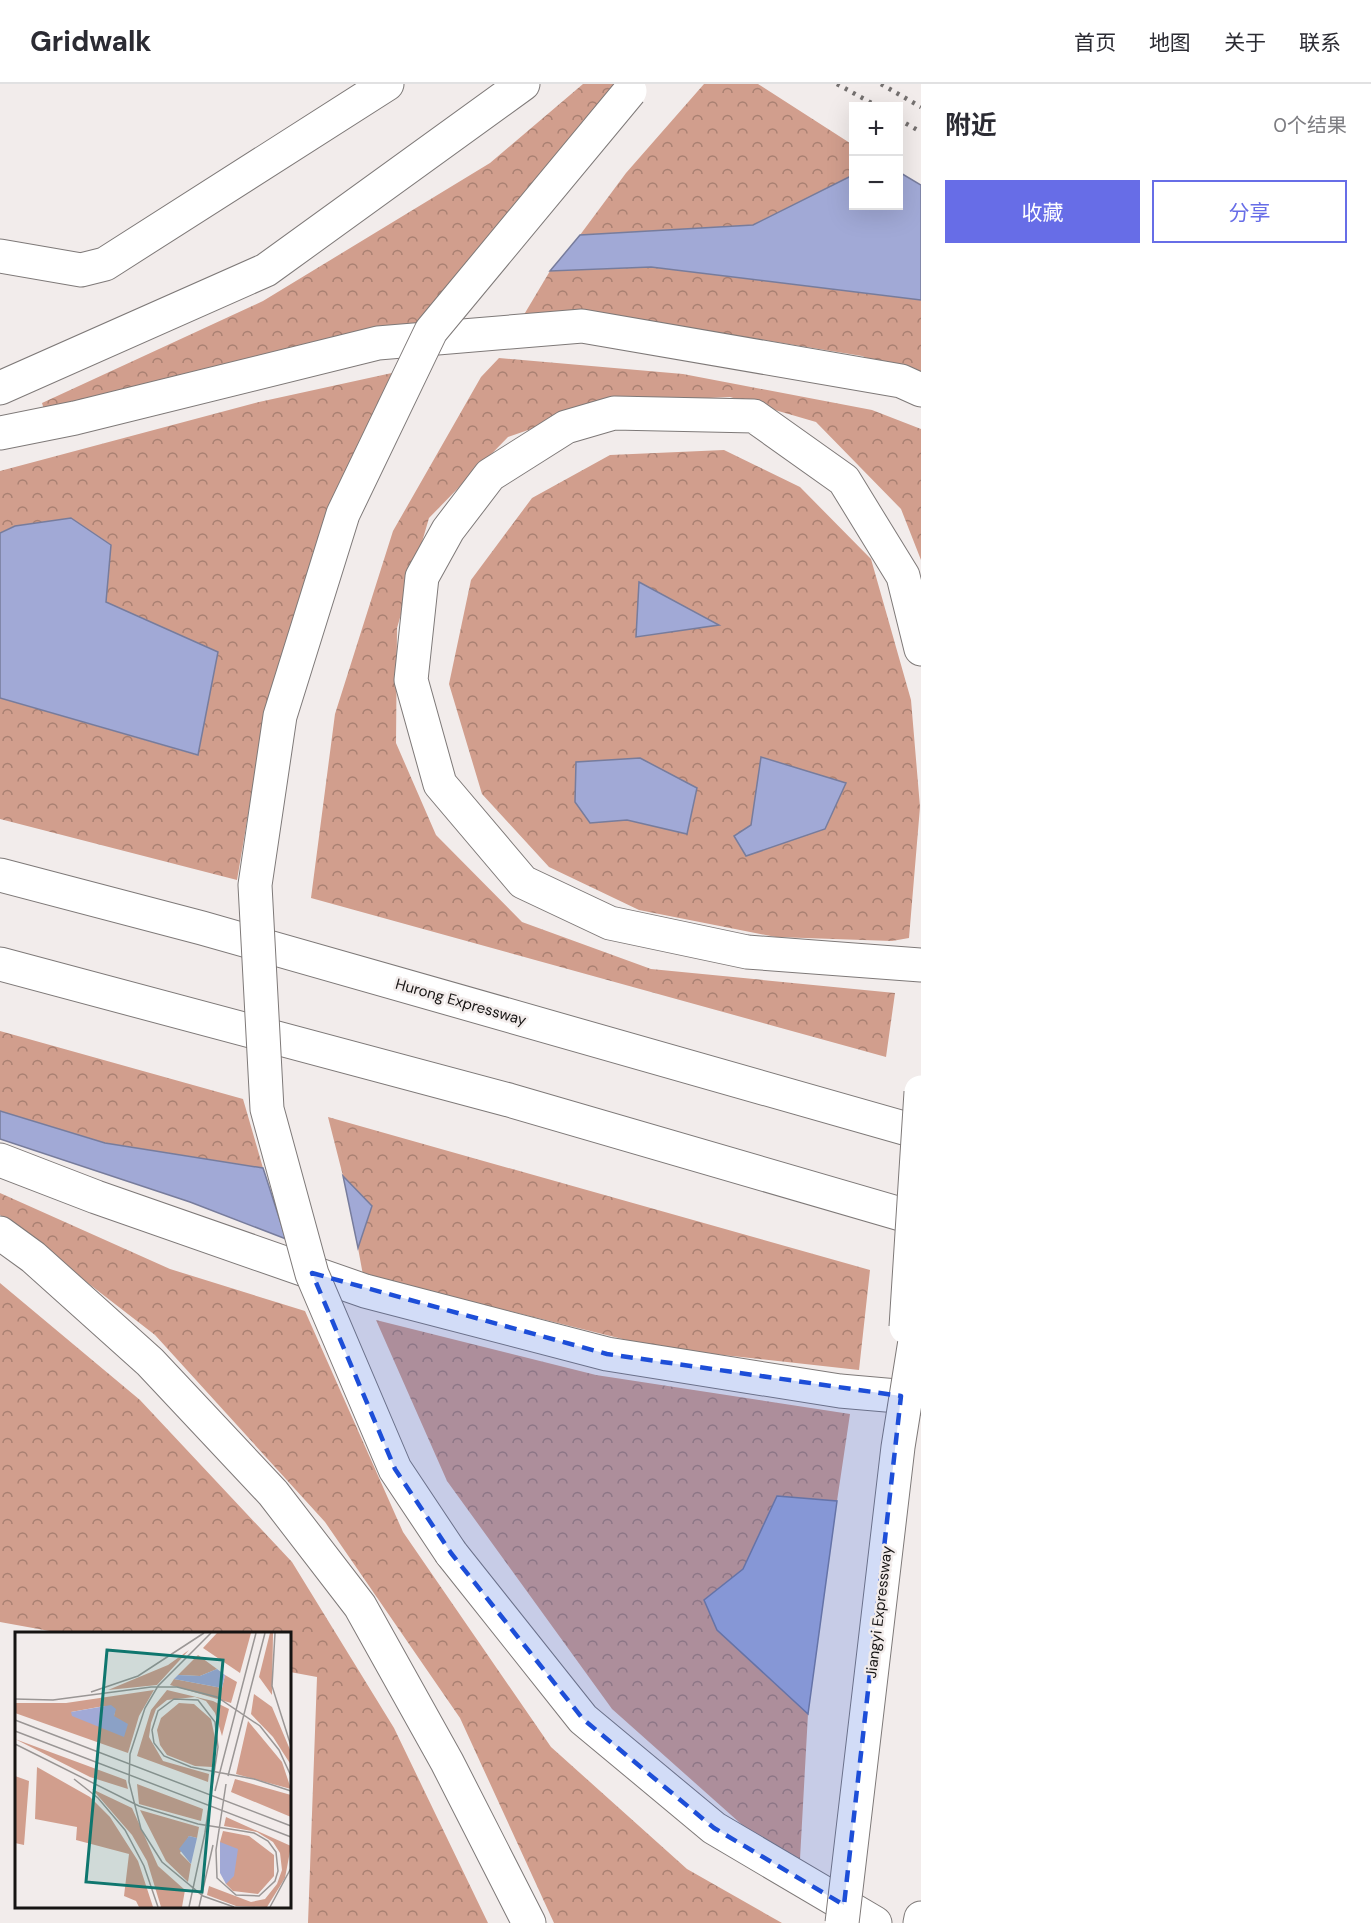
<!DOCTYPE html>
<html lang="zh">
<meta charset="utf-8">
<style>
body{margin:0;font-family:"DM Sans","Noto Sans SC",sans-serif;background:#f2f2f3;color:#2b2b33}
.controls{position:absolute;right:18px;top:18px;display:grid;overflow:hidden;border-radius:0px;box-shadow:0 6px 24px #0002}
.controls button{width:54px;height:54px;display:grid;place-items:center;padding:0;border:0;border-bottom:2px solid #e1e1e2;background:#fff;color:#2b2b33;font:30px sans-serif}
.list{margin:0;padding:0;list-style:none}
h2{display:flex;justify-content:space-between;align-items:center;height:78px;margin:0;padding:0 24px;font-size:26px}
h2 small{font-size:20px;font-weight:400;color:#7c7c81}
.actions{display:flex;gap:12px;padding:18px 24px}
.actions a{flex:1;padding:14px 0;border:2px solid #676de7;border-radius:0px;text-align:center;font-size:21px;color:#676de7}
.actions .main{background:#676de7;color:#fff}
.map{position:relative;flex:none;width:921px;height:1839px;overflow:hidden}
header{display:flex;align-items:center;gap:36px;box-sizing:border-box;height:84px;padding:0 30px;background:#fff;border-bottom:2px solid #e1e1e2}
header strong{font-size:28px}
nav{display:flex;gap:33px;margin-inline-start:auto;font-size:21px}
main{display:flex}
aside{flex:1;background:#fff}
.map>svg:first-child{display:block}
.forest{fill:url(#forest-crowns);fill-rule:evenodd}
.water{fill:#a1a9d6;stroke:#777c9c;stroke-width:1.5}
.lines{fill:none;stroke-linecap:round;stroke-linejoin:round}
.secondary-casing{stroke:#7e7978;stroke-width:35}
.highway-casing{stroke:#7e7978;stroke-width:35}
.secondary{stroke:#fff;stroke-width:33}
.highway{stroke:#fff;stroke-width:33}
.rail{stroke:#74706f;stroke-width:4.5;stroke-dasharray:3 6;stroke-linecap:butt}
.highway-bridge-casing{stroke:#7e7978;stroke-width:35;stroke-linecap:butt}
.highway-bridge{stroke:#fff;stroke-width:33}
.marked{fill:#1d4ed8;fill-opacity:0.2;stroke:#1d4ed8;stroke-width:4.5;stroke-dasharray:12 8;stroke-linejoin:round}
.labels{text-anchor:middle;stroke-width:5;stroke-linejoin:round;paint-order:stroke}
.street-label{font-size:15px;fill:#161413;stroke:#f2eceb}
.inset-road{fill:none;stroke:#9a9695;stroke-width:1.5}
.view{fill:#0f766e;fill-opacity:0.15;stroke:#0f766e;stroke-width:3}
.inset-edge{fill:none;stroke:#161413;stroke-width:3}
</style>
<header>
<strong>Gridwalk</strong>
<nav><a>首页</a><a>地图</a><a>关于</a><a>联系</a></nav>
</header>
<main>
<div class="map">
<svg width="921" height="1839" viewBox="0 0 921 1839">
<defs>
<pattern id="forest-crowns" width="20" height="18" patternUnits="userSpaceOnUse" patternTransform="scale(1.5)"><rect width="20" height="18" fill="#d19e8d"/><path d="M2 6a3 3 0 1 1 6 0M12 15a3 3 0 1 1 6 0" fill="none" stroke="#a98072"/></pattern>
</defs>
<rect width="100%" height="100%" fill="#f2eceb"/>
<path class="forest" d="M583 0H619L420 242 45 329 42 319 263 217 490 79Z
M704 0H758L853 61V91L753 141 580 151 626 89Z
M651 183 921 216V295L862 272 683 243 542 233 522 234 550 187Z
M499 274 683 290 872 326 921 345V476L901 425 816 338 730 313 606 319 508 353 429 434 397 544 396 659 436 751 522 838 651 885 895 909 886 973 311 814 335 630 393 447 481 293Z
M401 287 258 672 237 796 0 735V614L197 671 105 518 111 461 15 442 0 449V387L259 318Z
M724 366 800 403 871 475 911 616 920 723 909 854 892 857 776 853 639 826 549 783 482 710 449 600 471 496 532 414 610 371ZM697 704 687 750 627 736ZM750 742 746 772 734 752Z
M0 947 243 1015 263 1084 105 1059 0 1027Z
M328 1033 870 1186 859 1286 659 1264 363 1191 358 1164 372 1122 343 1092Z
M0 1109 170 1185 305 1227 403 1448 551 1663 687 1785 782 1839H554L460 1634 325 1438 155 1251 0 1131Z
M0 1199 140 1316 292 1478 394 1644 488 1839H308L317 1593 290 1588V1550H66L0 1538Z
M376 1236 596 1291 850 1330 837 1417 777 1412 743 1485 704 1516 717 1546 808 1630 800 1775 749 1747 612 1625 447 1397Z"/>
<path class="water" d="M899 88 921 101V216L651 183 550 187 580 151 753 141 853 91 854 122H898Z
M71 434 111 461 106 518 218 568 198 671 0 614V449L15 442Z
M639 498 719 541 636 553Z
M761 673 846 699 825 745 746 772 734 752 751 741Z
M640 674 697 704 687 750 627 736 590 739 575 718 576 678Z
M0 1027 105 1059 263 1084 286 1155 190 1118 0 1055Z
M343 1092 372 1122 358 1164Z
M777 1412 837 1417 808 1630 717 1546 704 1516 743 1485Z"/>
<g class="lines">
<defs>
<path id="secondary" d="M0 172 81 186 105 180 387 0"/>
<path id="highway" d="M0 304 266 186 523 0
M0 349 75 334 378 259 582 242 901 297 921 306
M921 565 903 492 844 396 754 332 614 329 566 343 490 391 448 446 422 493 411 596 440 700 523 798 610 839 747 868 921 881
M0 791 202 844 921 1049
M0 880 509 1016 921 1136
M0 1076 96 1113 365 1207 607 1270 840 1307 921 1314
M0 1149 33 1173 150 1278 273 1409 360 1522 447 1678 529 1839
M451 1469 583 1635 714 1744 875 1839
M920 1839 921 1834"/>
</defs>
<use href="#secondary" class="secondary-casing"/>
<use href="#highway" class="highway-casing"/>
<use href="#secondary" class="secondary"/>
<use href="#highway" class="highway"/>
<path class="rail" d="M837 0 877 22
M881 0 921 23
M898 35 921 48"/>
<defs>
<path id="highway-bridge" d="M906 1243 921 1008
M451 1469 395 1385 312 1190 267 1025 255 801 280 632 343 430 431 247 630 7
M842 1839 898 1363 921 1219"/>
</defs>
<use href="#highway-bridge" class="highway-bridge-casing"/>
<use href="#highway-bridge" class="highway-bridge"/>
</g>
<path class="marked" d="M312 1189 607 1270 901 1312 844 1821 714 1744 583 1635 451 1469 395 1385Z"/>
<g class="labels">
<g class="street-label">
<text transform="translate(461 918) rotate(16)" y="5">Hurong Expressway</text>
<text transform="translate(879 1528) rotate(-83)" y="5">Jiangyi Expressway</text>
</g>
</g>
<g transform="translate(15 1548)">
<rect width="276" height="276" fill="#f2eceb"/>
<path d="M202 1H236L225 41 188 16ZM255 1H258L257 63 244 45ZM174 18 142 53 93 58 153 33ZM183 23 202 37 185 44 163 43ZM210 43 222 50 216 71 155 53 159 47 207 56ZM139 58 124 84 113 121 0 81V71H51ZM89 74 100 77 99 84 56 80ZM152 58 198 69 214 77 207 104 200 81 191 69 180 65 152 68 141 77 136 91 134 105 148 129 194 142 193 150 122 124 136 78ZM239 62 257 75 276 120V133L258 105 236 82ZM164 71 179 72 196 87 200 106 197 135 180 134 152 123 145 113 142 98 146 86ZM233 89 267 130 276 157 221 142ZM0 107 111 148 113 157 75 145ZM22 135 75 165 95 185 123 229 138 275H124L121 269 109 264 114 222 61 208 62 195 20 187ZM0 144 14 149 9 213 0 211ZM220 147 276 163V185L216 160ZM122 152 188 177 186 189 124 172ZM77 157 117 176 143 234 170 258 167 275H146L132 229 117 203ZM125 178 184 195 182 206 174 204 165 221 176 232 173 250 151 229ZM211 185 276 214 270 246 252 275 221 274 192 263 194 254 236 270 250 267 262 252 267 238 265 221 258 210 242 200 209 194ZM208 199 234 204 259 223V244L243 262 218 259 211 252 205 210Z" fill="#d19e8d" fill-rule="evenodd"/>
<path d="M202 37 210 43 207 56 159 47 163 43 185 44ZM96 73 101 77 99 84 113 92 109 105 57 84 56 80ZM174 204 182 206 176 232 164 217ZM205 210 223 217 219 244 211 252 205 241Z" fill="#a1a9d6"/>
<path class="inset-road" d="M196 1 143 54 130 76 115 122 114 150 126 197 147 230 188 264 219 275M260 1 257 54 276 114M76 60 123 44 189 1M0 67 38 68 136 55H162L202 65 245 94 264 118 276 144M0 88 276 194M0 99 276 205M0 112 124 174 183 192 221 198 239 201 253 209 261 220 263 239 260 249 244 264 221 263 202 246 201 218 211 152M213 144 250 1M59 147 83 166 110 198 129 234 143 275M200 159 241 1M190 200 203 115 200 90 183 68 159 67 143 79 137 98 139 111 149 124 176 135 196 139 239 147 276 159M174 275 191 196M184 275 198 213M255 275 276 236"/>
<path class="view" d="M92 18 208 28 187 260 71 250Z"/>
<rect width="276" height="276" class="inset-edge"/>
</g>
</svg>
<div class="controls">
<button>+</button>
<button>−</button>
</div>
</div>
<aside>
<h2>附近<small>0个结果</small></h2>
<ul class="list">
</ul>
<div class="actions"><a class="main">收藏</a><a>分享</a></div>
</aside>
</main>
